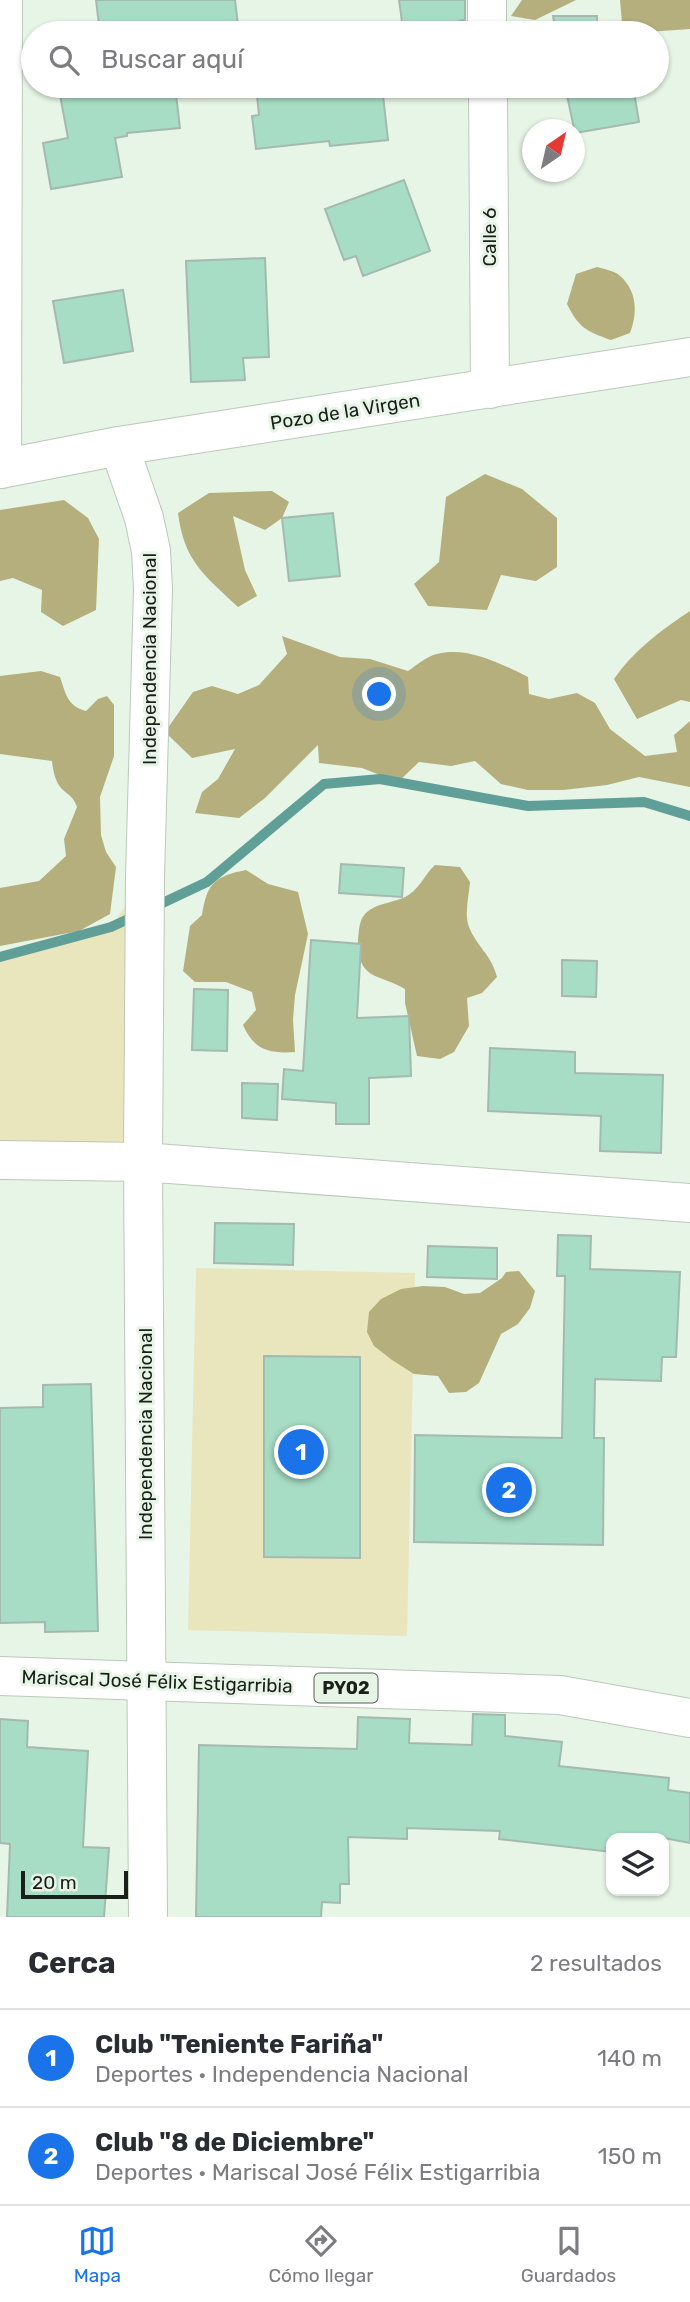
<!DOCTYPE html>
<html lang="es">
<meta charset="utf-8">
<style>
body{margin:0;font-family:Rubik,sans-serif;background:#f7f7f7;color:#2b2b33}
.controls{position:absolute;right:21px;bottom:21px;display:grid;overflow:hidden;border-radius:14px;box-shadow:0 2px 5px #0004}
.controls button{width:63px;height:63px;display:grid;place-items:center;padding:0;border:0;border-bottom:2px solid #e1e1e2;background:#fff;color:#2b2b33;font:35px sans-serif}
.compass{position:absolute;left:522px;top:119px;width:63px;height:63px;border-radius:50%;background:#fff;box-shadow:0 2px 5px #0004;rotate:34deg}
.scale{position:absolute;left:21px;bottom:18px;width:107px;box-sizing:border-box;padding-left:7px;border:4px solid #1a1f1a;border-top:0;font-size:19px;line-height:24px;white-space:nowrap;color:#1a1f1a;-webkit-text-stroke:5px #e6f5e5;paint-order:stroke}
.you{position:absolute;left:380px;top:695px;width:24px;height:24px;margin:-18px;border:5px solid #fff;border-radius:50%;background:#1a73e8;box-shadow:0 0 0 10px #1a73e833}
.badge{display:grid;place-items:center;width:46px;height:46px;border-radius:50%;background:#1a73e8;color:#fff;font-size:23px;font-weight:700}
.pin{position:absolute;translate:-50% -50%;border:4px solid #fff;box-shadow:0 2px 7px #0006}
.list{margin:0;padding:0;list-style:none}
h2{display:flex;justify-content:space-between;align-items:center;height:91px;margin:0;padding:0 28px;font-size:30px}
h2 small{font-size:23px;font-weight:400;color:#7c7c81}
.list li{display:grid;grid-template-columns:46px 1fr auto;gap:21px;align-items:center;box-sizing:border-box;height:98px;padding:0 28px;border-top:2px solid #e1e1e2}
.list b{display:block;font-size:26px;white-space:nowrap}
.list p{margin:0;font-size:23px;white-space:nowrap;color:#7c7c81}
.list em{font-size:23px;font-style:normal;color:#7c7c81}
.icon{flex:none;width:38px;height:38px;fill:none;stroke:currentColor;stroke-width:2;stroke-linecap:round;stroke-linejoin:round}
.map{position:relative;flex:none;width:690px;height:1917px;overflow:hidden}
.search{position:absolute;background:#fff;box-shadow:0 2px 5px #0004;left:21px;right:21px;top:21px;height:77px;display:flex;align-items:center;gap:18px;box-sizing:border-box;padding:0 24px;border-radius:38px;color:#7c7c81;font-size:26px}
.sheet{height:287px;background:#fff}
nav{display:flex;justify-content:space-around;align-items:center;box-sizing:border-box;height:98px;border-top:2px solid #e1e1e2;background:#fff;font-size:19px;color:#7c7c81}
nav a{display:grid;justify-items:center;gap:4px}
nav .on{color:#1a73e8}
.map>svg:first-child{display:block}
.green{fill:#e9e5bd}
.forest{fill:#b5af7e}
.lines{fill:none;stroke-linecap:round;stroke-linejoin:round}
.stream{stroke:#609f97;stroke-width:10}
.building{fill:#a7ddc4;stroke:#a4b9af;stroke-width:2}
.street-casing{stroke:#bac9b9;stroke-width:40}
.primary-casing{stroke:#bac9b9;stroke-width:40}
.street{stroke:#fff;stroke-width:38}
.primary{stroke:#fff;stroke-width:38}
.labels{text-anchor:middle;stroke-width:6;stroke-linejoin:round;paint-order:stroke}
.shield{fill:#e6f5e5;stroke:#575f57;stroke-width:2}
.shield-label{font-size:18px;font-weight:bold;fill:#1a1f1a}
.street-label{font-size:19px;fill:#1a1f1a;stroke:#e6f5e5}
</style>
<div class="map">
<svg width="690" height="1917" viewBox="0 0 690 1917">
<rect width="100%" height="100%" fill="#e6f5e5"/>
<path class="green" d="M145 877 143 1162 0 1160V957L111 927Z
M196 1268 415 1273 407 1636 188 1630Z"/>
<path class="forest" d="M522 0H576L535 20 511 16Z
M620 0H690V29L633 33 622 23Z
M597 267C604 269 614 271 619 275 637 290 638 312 630 333L611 340C586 331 579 328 567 304L576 274Z
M485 474 522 489 557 518V567L536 581 501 575 487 610 428 606 414 584 439 562 446 497Z
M272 491 289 502 282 518 265 530 233 516 245 570 257 596 238 607C204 575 184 561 178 513L209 493Z
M64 500 88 518 99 539 96 610 63 626 41 612 42 590 13 578 0 581V510Z
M690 611V702L681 700 637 719 614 679C633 651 661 630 690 611Z
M282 636 340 657 370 659 408 671C417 665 427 656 437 654 468 646 501 664 528 677L529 694 549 699 577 693 595 703 610 729 645 756 677 752 674 735 690 721V787L639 777 607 785 563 790H528L501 784 475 761 451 766 419 762 398 782 362 768 319 763 318 745 265 798 239 818 195 813 202 792 218 779 235 749 192 758 165 732 193 692 212 686 238 694 259 685 287 654Z
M41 671 60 677C66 694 67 706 86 711L98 699 107 696 114 705V756L100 797 101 835 106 852 116 867 110 914 79 931 0 946V888L39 881 66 856 64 839 77 807C73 796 69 796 62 789 55 782 53 770 52 761L0 754V676Z
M435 865 460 867 470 882C469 896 464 914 469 927 477 947 491 954 497 977L482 993 467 998 469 1026 454 1052 440 1059 417 1056 405 1003V989C378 973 358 981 358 940 359 930 359 921 365 914 376 902 398 903 410 894 421 886 425 874 435 865Z
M246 870 268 884 298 892 308 934 295 995 293 1020 295 1052C269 1054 254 1050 243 1025L256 1010 252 992 226 982H195L183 971 190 926 202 915C207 883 215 876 246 870Z
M519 1271 535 1291 530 1308 518 1324 501 1334 479 1383 466 1392 449 1393 438 1376 414 1374 392 1360 374 1346 367 1332 369 1312 381 1299 401 1289 423 1286 445 1287 464 1294 480 1293 502 1278 506 1272Z"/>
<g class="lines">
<path class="stream" d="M152 908 207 882 324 784 380 779 528 806 644 802 690 816
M0 957 111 927 137 915"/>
</g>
<path class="building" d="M96 0H235L239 33H100Z
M399 0H465V20L459 21V26L465 25V33H414L413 28 403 29Z
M553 16H597V33H556Z
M114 86H119L120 92 175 86 180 128 127 133V136L115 138 122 177 51 189 43 143 68 138 60 95Z
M256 86H382L388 140 330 146 329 141 256 149 252 116 259 115Z
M420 86H466V89L421 95Z
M565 86H633L639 122 575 133Z
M404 180 430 251 363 276 356 256 344 260 325 209Z
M265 258 269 357 243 358 245 380 191 382 186 261Z
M123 290 133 351 64 363 53 301Z
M333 513 340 576 289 581 282 518Z
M341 864 404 868 402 897 339 893Z
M311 940 361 944 357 1018 409 1016 411 1076 369 1078V1124H336V1103L282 1099 284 1069 303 1071Z
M562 960 597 961 596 997 562 996Z
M194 989 228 990 227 1051 192 1050Z
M490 1048 575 1052V1073L663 1075 661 1153 600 1151 601 1116 488 1111Z
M242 1083 278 1084 277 1120 242 1118Z
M215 1223 294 1224 293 1265 214 1263Z
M558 1235 591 1236 590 1269 680 1272 676 1357H662L661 1381 595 1379 594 1438H604L603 1545 414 1542 415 1435 562 1438 565 1276H557Z
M428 1246 497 1248V1279L427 1277Z
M264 1356 360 1357V1558L264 1557Z
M91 1384 98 1631 45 1632V1622L0 1623V1408L43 1407V1385Z
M473 1714 505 1715V1736L562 1742 559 1766 669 1778 668 1790 690 1793V1843L664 1838H611V1852L499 1839 500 1831 407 1828V1839L348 1837 349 1884H340V1903L322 1902 321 1917H196L199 1745 357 1749 358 1717 410 1719 409 1743 472 1745Z
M0 1719 28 1721 27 1747 88 1751 83 1847 109 1848 104 1917H7L10 1844 0 1843Z"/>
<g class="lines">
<defs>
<path id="street" d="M487 0V33
M488 86 490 389
M119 446 144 518 151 551 153 589 145 877 143 1162 148 1917
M0 469 119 446 690 357
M2 469 3 0
M0 1160 143 1162 690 1203"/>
<path id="primary" d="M0 1676 560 1695 690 1718"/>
</defs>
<use href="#street" class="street-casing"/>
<use href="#primary" class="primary-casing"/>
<use href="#street" class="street"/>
<use href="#primary" class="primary"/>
</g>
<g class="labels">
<rect class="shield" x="314.5" y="1673.5" width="63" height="29" rx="5"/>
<g class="shield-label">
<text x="346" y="1694">PY02</text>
</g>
<g class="street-label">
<text transform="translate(489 237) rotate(-90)" y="7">Calle 6</text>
<text transform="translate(345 411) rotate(-9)" y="7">Pozo de la Virgen</text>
<text transform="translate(149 659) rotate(-90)" y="7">Independencia Nacional</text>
<text transform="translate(145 1434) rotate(-90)" y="7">Independencia Nacional</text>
<text transform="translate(157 1681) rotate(2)" y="7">Mariscal José Félix Estigarribia</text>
</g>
</g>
</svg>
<div class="controls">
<button><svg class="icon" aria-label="layers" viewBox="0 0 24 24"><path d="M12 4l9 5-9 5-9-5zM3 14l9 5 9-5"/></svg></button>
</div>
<svg class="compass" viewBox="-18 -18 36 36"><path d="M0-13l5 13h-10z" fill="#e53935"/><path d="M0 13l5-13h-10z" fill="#7c7c81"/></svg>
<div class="scale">20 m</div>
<div class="you"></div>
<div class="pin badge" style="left:301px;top:1452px">1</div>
<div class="pin badge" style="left:509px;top:1490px">2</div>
<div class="search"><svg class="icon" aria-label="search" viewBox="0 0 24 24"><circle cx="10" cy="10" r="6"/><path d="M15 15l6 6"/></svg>Buscar aquí</div>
</div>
<section class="sheet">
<h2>Cerca<small>2 resultados</small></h2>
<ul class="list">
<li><span class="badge">1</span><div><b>Club &quot;Teniente Fariña&quot;</b><p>Deportes · Independencia Nacional</p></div><em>140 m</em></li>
<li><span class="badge">2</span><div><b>Club &quot;8 de Diciembre&quot;</b><p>Deportes · Mariscal José Félix Estigarribia</p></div><em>150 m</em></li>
</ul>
</section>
<nav>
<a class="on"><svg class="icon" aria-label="map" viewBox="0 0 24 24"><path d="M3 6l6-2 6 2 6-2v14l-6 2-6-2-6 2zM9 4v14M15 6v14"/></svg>Mapa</a>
<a><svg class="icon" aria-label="directions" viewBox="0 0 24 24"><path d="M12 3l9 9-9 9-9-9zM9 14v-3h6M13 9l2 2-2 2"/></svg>Cómo llegar</a>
<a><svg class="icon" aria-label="saved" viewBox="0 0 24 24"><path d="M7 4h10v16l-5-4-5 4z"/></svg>Guardados</a>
</nav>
